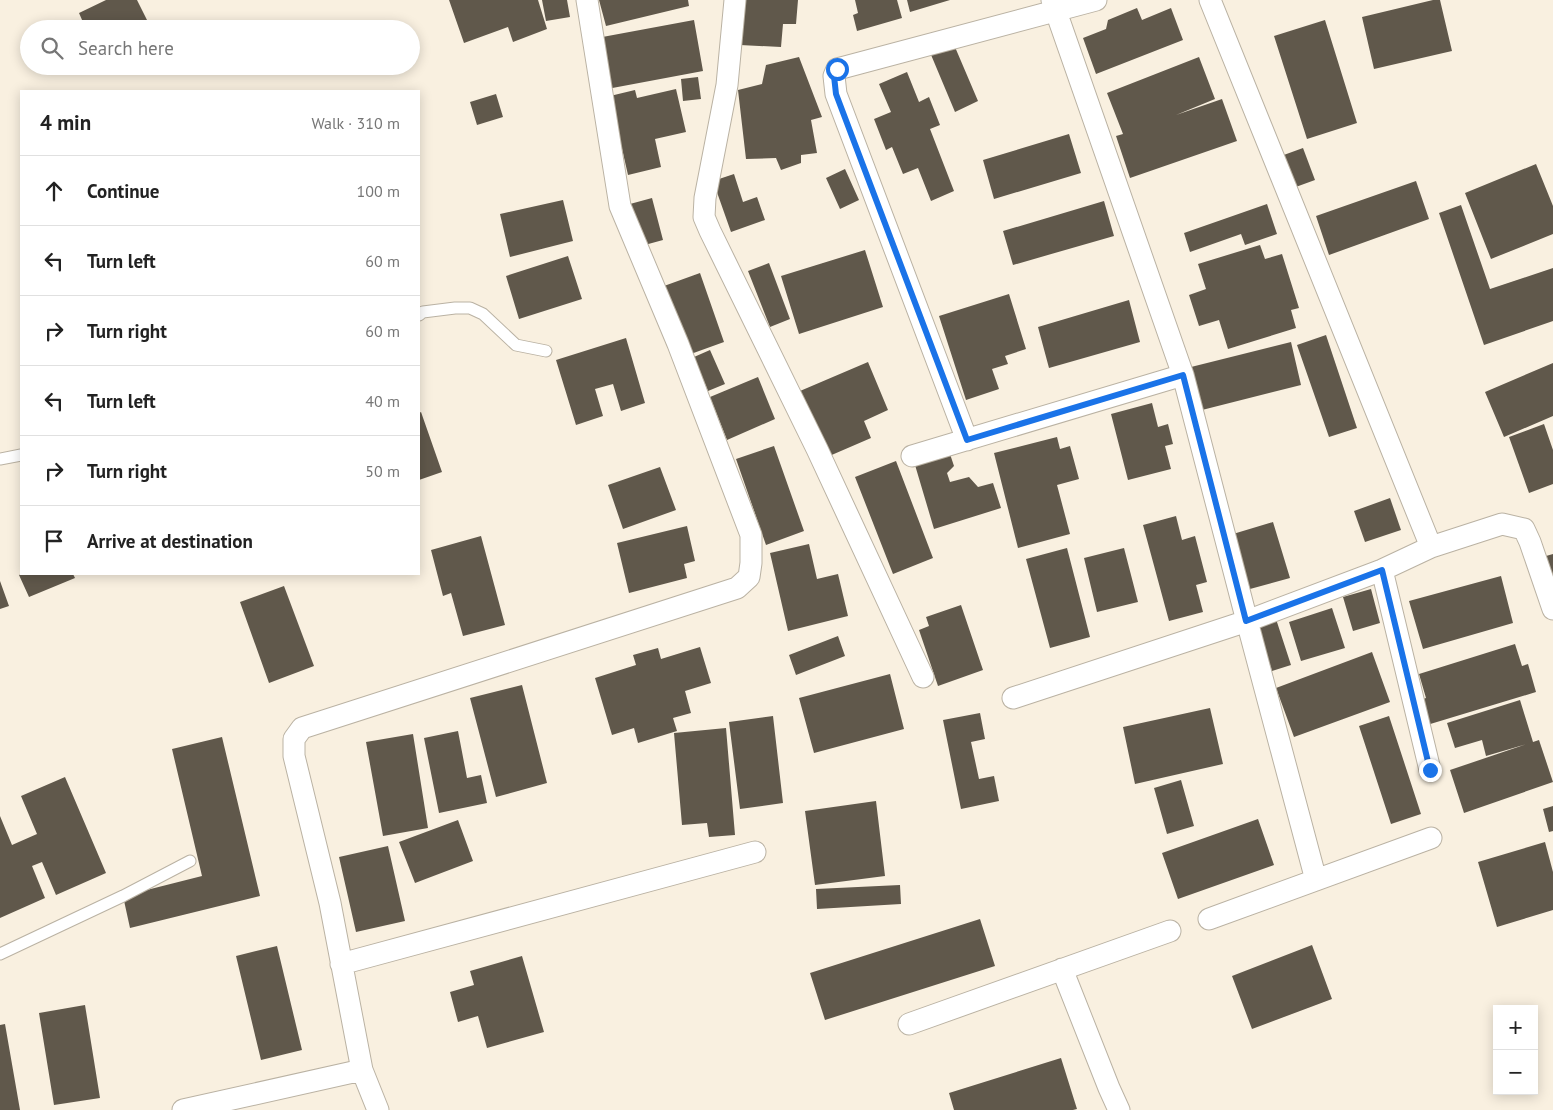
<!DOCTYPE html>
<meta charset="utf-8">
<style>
body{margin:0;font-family:"PT Sans",sans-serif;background:#f6f6f6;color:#222}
.controls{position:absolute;right:15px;bottom:15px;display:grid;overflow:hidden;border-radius:0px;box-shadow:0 2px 12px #0003}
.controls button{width:45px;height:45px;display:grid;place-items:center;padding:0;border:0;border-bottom:1px solid #e0e0e0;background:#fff;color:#222;font:25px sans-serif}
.stop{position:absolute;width:15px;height:15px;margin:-11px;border:4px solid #1a73e8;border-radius:50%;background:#fff}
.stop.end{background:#1a73e8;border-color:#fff;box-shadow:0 1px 5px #0008}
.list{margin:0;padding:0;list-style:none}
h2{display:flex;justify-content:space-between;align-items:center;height:65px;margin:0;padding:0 20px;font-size:21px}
h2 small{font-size:16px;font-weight:400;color:#767676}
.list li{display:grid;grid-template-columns:32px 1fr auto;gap:15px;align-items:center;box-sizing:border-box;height:70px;padding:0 20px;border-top:1px solid #e0e0e0}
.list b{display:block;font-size:19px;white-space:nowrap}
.list em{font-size:16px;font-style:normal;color:#767676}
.icon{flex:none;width:28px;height:28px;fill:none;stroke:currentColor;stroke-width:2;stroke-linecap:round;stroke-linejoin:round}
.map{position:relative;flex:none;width:1553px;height:1110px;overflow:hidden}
.search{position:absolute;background:#fff;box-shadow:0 2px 12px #0003;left:20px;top:20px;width:400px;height:55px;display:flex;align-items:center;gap:12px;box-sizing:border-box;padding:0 18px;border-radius:28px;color:#767676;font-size:19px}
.panel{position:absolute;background:#fff;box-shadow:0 2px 12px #0003;left:20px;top:90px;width:400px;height:485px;border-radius:0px}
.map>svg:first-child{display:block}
.building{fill:#60584b}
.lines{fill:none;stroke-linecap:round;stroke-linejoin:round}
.service-casing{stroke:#bab2a3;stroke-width:13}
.minor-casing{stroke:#bab2a3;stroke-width:23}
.service{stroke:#fff;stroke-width:11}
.minor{stroke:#fff;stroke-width:21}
.route{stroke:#1a73e8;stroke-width:6}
</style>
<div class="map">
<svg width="1553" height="1110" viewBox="0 0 1553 1110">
<rect width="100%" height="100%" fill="#f9f0e0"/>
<path class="building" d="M106 0H137L148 22 134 29H86L79 13Z
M449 0H538L547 29 513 42 508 27 464 43Z
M542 0H567L570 17 546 21Z
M599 0H688L689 6 606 26Z
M743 0H798L796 24H783L781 47 740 45Z
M855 0H897L902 18 857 31 853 15 858 13Z
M907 0H950L910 12Z
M1433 0H1440L1452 51 1374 69 1362 17Z
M1137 8 1142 20 1171 8 1183 40 1096 74 1083 38 1106 29 1108 20Z
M694 20 703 71 607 89 597 38Z
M1325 20 1357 123 1307 139 1274 36Z
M952 40 978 101 955 112 929 50Z
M799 57 822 117 811 120 817 153 801 155V163L781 170 776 158 746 159 738 90 762 84 766 65Z
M1199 57 1215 99 1176 115 1222 99 1237 141 1130 178 1116 136 1123 134 1107 93Z
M907 72 919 102 929 97 940 125 930 129 954 191 931 201 918 168 903 174 892 147 886 150 874 119 891 112 879 84Z
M698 77 701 99 683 101 681 79Z
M676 89 686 132 655 139 661 167 628 175 610 96 635 90 637 98Z
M496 94 503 117 477 125 470 102Z
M1069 134 1081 173 994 199 983 160Z
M1303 148 1315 180 1293 188 1281 156Z
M1536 164 1553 206V234L1491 259 1465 193Z
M845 169 859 200 840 209 826 178Z
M734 174 743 202 757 197 765 220 731 232 713 181Z
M1416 181 1429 219 1329 255 1316 216Z
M652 198 663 240 641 246 630 204Z
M563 200 573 241 510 257 500 214Z
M1104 201 1114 236 1013 265 1003 231Z
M1267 204 1277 234 1245 245 1241 234 1190 252 1184 233Z
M1461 205 1490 289 1553 268V321L1484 345 1439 213Z
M1260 245 1265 259 1282 254 1299 308 1291 310 1296 328 1228 349 1219 320 1199 326 1189 295 1206 289 1198 264Z
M865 250 883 307 799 334 781 276Z
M568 256 582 299 519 319 506 276Z
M769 263 790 319 770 327 748 271Z
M700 273 724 342 688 355 664 286Z
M1009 294 1026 349 1005 356 1008 364 992 369 999 389 966 400 939 316Z
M1129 300 1140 342 1049 368 1038 327Z
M1326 335 1357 428 1329 437 1297 345Z
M626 338 645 403 621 411 613 384 595 389 603 416 576 425 556 360Z
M1291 342 1301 385 1202 410 1191 367Z
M710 350 725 384 708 391 694 357Z
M868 362 888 410 864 421 871 438 827 457 800 391Z
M1553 363V416L1504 437 1485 392Z
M758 377 775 419 727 440 710 397Z
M1152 403 1158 427 1168 424 1173 444 1165 446 1171 469 1128 480 1111 414Z
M421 412 442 472 419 480V413Z
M1544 424 1553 450V484L1529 493 1509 437Z
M1057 437 1060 449 1070 446 1079 479 1057 485 1070 534 1018 548 994 453Z
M774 446 804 531 766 545 736 459Z
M950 454 954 466 947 473 950 482 969 477 978 487 993 483 1001 508 934 529 915 465Z
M896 461 933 558 893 574 855 477Z
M660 467 676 510 623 529 608 485Z
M1390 498 1401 530 1365 542 1354 511Z
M1176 516 1182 540 1195 536 1207 582 1196 585 1203 612 1169 621 1143 525Z
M1273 522 1290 578 1250 589 1233 534Z
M687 526 695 561 684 564 687 578 629 593 617 543Z
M481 536 505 625 463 636 451 593 443 596 431 550Z
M809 544 817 579 838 574 848 616 788 631 770 553Z
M1067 548 1090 637 1050 648 1026 559Z
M1124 548 1138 602 1097 612 1084 558Z
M1553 554V594L1539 558Z
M22 574H73L75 578 29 597 19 575Z
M1501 576 1513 623 1423 649 1409 601Z
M0 581 9 606 0 609Z
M284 586 314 666 269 683 240 602Z
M1371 589 1380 623 1353 631 1343 597Z
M961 605 983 670 938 686 919 630 929 626 926 617Z
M1332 608 1345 648 1301 661 1289 622Z
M1276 619 1291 665 1272 671 1257 625Z
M838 636 845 656 796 675 789 655Z
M1515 644 1522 666 1528 664 1536 692 1427 725 1420 700 1426 698 1419 674Z
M700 647 711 683 685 691 691 713 673 718 677 731 638 743 634 728 612 735 595 678 636 665 633 655 658 648 661 659Z
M1372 652 1390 702 1294 737 1276 688Z
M890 674 904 729 814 753 799 698Z
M522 685 547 783 496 797 470 698Z
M1520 700 1533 742 1539 740 1553 782 1464 813 1450 770 1527 744 1486 756 1482 740 1455 748 1447 723Z
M1210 708 1223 764 1135 784 1123 727Z
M980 713 985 739 971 742 979 779 994 776 999 801 961 809 943 720Z
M773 716 783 803 740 809 729 722Z
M1389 716 1421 814 1391 824 1359 726Z
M726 728 735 835 709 837 707 823 682 825 674 733Z
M458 731 467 778 481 775 487 803 439 813 424 738Z
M413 734 428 828 383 836 366 742Z
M222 737 260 896 130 928 123 896 202 876 172 749Z
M65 777 106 873 56 895 42 862 32 866 45 898 0 918V816L12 845 37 834 21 796Z
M1181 780 1194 826 1167 834 1154 788Z
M876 801 885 876 815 885 805 811Z
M1553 806V831L1549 832 1543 809Z
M1258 819 1274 865 1178 899 1162 853Z
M458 820 473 861 415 883 399 842Z
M1545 842 1553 872V910L1497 927 1478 862Z
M388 846 405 921 356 932 339 857Z
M900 885 901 904 817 909 816 889Z
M980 919 995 966 825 1020 810 973Z
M1312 945 1332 999 1252 1029 1232 976Z
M277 946 302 1050 261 1060 236 956Z
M522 956 544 1032 487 1048 478 1016 458 1022 450 992 474 985 470 971Z
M85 1005 100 1098 54 1105 39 1013Z
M5 1024 20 1110H0V1025Z
M1061 1058 1077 1109 1073 1110H954L949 1093Z"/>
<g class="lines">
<defs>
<path id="service" d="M419 315 423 312 455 308H470L483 314 516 345 546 351
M0 459 21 455
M0 954 123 896 190 861"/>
<path id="minor" d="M735 0 727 85 705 198 704 217 710 231 817 449 923 677
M1052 0 1183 375 1247 621 1316 880
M1210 0 1431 547
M967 440 836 94 834 76 837 69 845 67 1096 0
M912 456 1183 375
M1382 570 1430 770
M1013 698 1247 621 1382 570 1431 547 1502 524 1524 529 1530 542 1553 609
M1209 919 1431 838
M341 964 755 852
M1062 969 1109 1088 1119 1110
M909 1024 1170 931
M183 1110 362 1070
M378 1110 362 1070 330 903 294 756V739L302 728 737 588 749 577 751 563V535L678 344 620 206 587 0"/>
</defs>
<use href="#service" class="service-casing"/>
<use href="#minor" class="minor-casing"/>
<use href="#service" class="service"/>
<use href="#minor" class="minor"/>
</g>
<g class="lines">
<path class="route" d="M837 69 834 76 836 94 967 440 1183 375 1246 621 1382 570 1430 770"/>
</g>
</svg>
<div class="controls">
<button>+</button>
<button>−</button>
</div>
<div class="stop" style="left:837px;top:69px"></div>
<div class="stop end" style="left:1430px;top:770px"></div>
<div class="search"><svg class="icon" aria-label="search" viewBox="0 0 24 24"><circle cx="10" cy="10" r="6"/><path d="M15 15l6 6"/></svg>Search here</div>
<section class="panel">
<h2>4 min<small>Walk · 310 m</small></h2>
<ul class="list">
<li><svg class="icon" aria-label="ahead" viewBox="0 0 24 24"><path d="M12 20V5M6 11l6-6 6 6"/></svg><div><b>Continue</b></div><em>100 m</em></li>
<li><svg class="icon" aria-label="left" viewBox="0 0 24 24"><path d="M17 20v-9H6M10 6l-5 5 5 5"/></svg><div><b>Turn left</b></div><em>60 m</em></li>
<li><svg class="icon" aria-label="right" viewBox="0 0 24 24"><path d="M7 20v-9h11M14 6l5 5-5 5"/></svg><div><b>Turn right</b></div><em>60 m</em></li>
<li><svg class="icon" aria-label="left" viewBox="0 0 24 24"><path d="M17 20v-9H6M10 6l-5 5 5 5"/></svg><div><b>Turn left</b></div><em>40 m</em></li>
<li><svg class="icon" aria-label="right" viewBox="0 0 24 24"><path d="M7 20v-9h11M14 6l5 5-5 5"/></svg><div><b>Turn right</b></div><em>50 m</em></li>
<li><svg class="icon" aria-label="arrive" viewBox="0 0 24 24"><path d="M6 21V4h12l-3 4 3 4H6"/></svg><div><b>Arrive at destination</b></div></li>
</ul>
</section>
</div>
